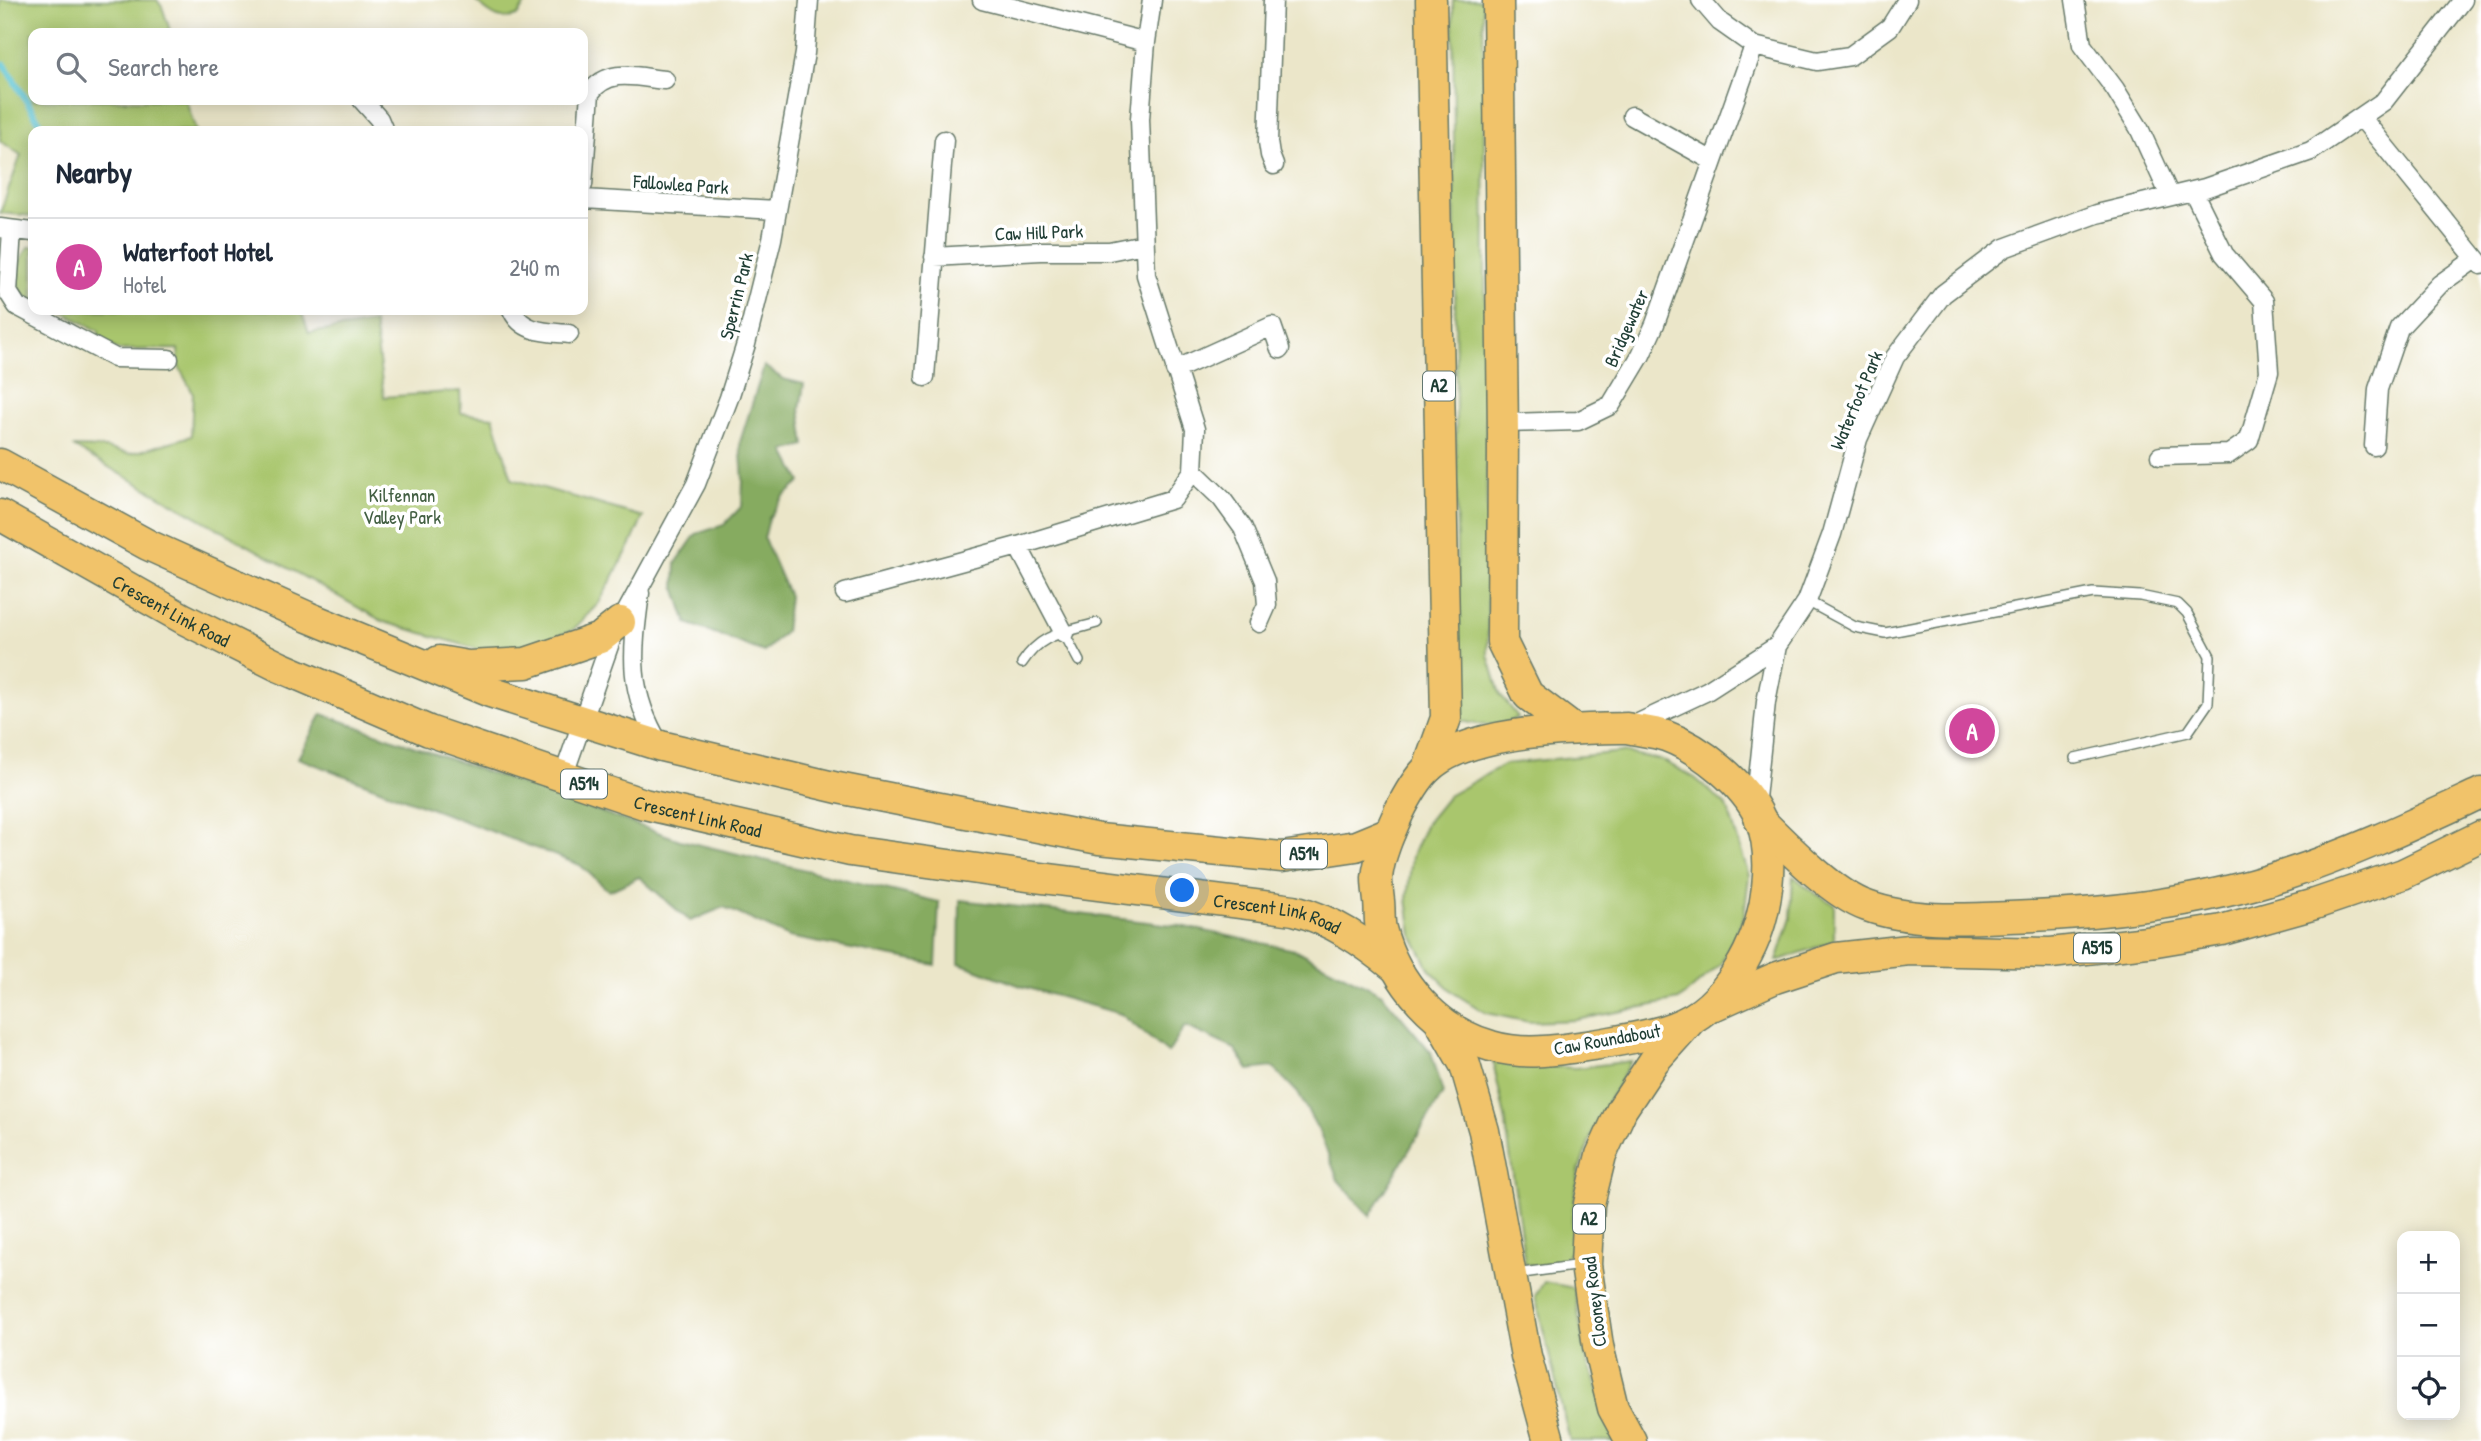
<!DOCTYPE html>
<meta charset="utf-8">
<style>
body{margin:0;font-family:"Patrick Hand",sans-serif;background:#f2f2f3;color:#1f2937}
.controls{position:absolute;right:21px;bottom:21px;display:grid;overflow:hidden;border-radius:14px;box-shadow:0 4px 18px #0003}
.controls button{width:63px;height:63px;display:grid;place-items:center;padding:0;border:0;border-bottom:2px solid #e0e1e3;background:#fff;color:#1f2937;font:35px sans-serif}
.you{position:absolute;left:1183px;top:891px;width:24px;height:24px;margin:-18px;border:5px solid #fff;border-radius:50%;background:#1a73e8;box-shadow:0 0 0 10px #1a73e833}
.badge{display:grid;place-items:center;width:46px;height:46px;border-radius:50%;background:#b45309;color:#fff;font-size:23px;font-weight:700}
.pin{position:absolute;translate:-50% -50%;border:4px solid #fff;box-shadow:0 2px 7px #0006}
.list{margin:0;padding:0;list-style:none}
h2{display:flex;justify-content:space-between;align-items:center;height:91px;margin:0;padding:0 28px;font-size:30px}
h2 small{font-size:23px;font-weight:400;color:#747a83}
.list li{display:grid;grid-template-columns:46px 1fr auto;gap:21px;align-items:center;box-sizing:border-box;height:98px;padding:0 28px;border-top:2px solid #e0e1e3}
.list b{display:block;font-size:26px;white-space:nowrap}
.list p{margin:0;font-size:23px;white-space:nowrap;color:#747a83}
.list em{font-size:23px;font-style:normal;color:#747a83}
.icon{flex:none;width:38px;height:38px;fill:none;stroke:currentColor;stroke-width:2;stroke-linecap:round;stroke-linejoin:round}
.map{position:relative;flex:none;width:2481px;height:1441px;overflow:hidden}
.search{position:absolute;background:#fff;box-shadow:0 4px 18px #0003;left:28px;top:28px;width:560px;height:77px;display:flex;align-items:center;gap:18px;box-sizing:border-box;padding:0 24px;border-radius:14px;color:#747a83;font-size:26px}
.panel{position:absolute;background:#fff;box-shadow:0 4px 18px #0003;left:28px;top:126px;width:560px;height:189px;border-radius:14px}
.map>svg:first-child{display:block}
.green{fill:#a9c66d;stroke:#648250;stroke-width:2}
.forest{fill:#86ab60;stroke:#52744a;stroke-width:2}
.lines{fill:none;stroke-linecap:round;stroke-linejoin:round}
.stream{stroke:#59c4d4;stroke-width:7}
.service-casing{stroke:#667868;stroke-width:12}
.minor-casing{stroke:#667868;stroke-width:21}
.trunk-casing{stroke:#667868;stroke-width:33}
.service{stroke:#fff;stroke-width:9}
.minor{stroke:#fff;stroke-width:18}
.trunk{stroke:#f1c36a;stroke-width:30}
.labels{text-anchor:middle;stroke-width:7;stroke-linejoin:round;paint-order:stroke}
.shield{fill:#fff;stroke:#627771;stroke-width:2}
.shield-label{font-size:18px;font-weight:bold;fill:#1f3d34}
.street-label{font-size:19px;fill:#1f3d34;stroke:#fff}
.park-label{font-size:19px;fill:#425f42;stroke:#fff}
</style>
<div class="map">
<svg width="2481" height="1441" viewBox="0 0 2481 1441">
<rect width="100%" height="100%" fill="#fff"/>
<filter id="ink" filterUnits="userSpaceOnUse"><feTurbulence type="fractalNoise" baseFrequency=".0143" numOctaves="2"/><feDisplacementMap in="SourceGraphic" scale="14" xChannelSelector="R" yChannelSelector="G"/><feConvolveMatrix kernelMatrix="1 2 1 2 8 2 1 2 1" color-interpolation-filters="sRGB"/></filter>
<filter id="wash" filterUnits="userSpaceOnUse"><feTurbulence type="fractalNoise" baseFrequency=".00686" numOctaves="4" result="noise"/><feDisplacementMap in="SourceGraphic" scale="28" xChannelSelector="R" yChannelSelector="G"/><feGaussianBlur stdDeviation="1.57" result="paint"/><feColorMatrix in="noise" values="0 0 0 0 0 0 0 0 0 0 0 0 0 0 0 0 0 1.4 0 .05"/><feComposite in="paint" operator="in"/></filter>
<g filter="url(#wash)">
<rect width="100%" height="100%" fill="#ebe6c9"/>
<path class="green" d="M0 0H157L162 7 171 33H33V100H186L196 131H33V216L0 213 21 155 0 141Z
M474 0H528L517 16C497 23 489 12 474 0Z
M1453 0H1483L1488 655 1500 694 1518 717C1502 729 1476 725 1458 720Z
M29 247H33V302C9 287 14 266 29 247Z
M59 310H301L309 333 374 323 384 397 460 391 461 413 493 417 512 479 643 517 631 544 599 603 573 630 529 647 481 650 384 622 73 447 105 448 130 454 191 436 193 393 179 367 178 349 118 350 99 340V331Z
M1622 752 1662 760 1695 778 1727 806 1749 876 1744 916 1721 964 1679 1000 1576 1020 1529 1022 1486 1013 1454 993 1430 970 1412 935 1407 899 1412 856 1426 823 1448 796 1505 764Z
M1793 876 1816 894 1834 904V941L1777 961 1791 918Z
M1631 1061 1596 1123 1579 1170 1572 1217 1571 1251 1563 1260 1541 1267 1525 1264 1505 1117 1493 1062 1576 1068Z
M1544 1282 1574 1288 1586 1358 1618 1441H1570L1535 1296Z"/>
<path class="forest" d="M764 366 783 379 804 384 800 409 805 445 785 451 801 482 783 497 769 518 764 539 789 596 785 632 764 652 687 623 675 587 676 563 696 534 724 525 742 506 743 479 740 442Z
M322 714 680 840 939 902 936 965 789 937 724 907 690 921 639 877 609 891 580 865 298 758Z
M960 900 1181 926 1295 950 1382 994 1431 1052 1443 1093 1370 1216 1338 1180 1320 1133 1298 1093 1273 1067 1249 1070 1235 1049 1185 1026 1168 1053 1121 1014 1021 986 959 963Z"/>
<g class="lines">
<path class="stream" d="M4 64 45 131"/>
</g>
</g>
<g filter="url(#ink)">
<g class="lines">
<defs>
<path id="service" d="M1807 601 1855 627 1885 633 2093 593 2140 596 2178 604 2187 613 2210 656 2208 703 2188 732 2075 758
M1064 633 1079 661
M1022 663C1042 632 1064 633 1097 623
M1515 1274 1581 1265"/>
<path id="minor" d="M982 0 1146 42
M1273 0 1268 142 1270 155 1274 165
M1701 0 1720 22 1754 46 1817 61 1850 56 1890 27 1907 0
M2075 0 2082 45 2115 89 2139 128 2170 196
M362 100 379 119 384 131
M1632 116 1711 160
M2361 117 2481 265
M583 185 590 93C609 67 636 77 665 80
M583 199 777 210
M0 228 33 232
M12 230 8 292 17 306 115 358 169 359
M934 257 1041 251H1109L1144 244
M512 310C522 333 547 332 569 334
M1175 370 1272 326 1280 349
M925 377 944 140
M1503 423 1578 421 1611 405 1641 355 1655 324 1754 46
M2374 446 2378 389 2399 328 2440 284 2475 259
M2160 456 2229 454 2249 440 2269 372 2264 301 2224 254 2193 191
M1193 471 1222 499 1243 528 1265 581 1267 605 1259 623
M1018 546 1064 633
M640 593C632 655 627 690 660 745
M845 593 1018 546 1173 499 1193 471 1195 429 1146 275 1140 119 1146 42 1152 0
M1630 727 1707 691 1777 646
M563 777 611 640 696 484 729 398 746 344 772 239 805 53 809 0
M1755 808 1766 702 1777 646 1807 601 1832 534 1858 439 1895 357 1943 294 2004 248 2097 214 2205 188 2311 151 2384 101 2463 0"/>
<g id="trunk">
<path d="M1498 0 1503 434 1502 642 1528 695 1573 729"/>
<path d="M0 464 148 545 308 617 490 692 661 746 838 788 1099 839 1282 857 1356 846 1390 832"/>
<path id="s1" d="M0 515 184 619 280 667 429 731 644 804 850 851 1034 877 1294 910C1333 920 1365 943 1396 968"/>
<path d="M439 661 468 666 526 663 600 638 620 622"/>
<path d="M1627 728C1640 731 1654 732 1666 736 1701 749 1745 784 1760 818 1776 858 1767 916 1748 953 1736 977 1717 1004 1693 1018 1664 1035 1626 1039 1593 1045 1559 1050 1524 1056 1491 1046 1437 1031 1395 983 1381 929 1379 921 1380 910 1379 901 1378 893 1377 885 1377 878 1379 856 1390 832 1399 812 1406 798 1416 780 1427 769 1468 729 1572 729 1627 728Z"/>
<path d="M1428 768 1446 718 1431 0"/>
<path d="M1760 820C1785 845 1834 895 1867 906 1910 922 1964 919 2009 917 2102 914 2196 904 2285 875 2353 853 2416 823 2481 793"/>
<path d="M1715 1005 1775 978 1836 958 1909 950 2051 953 2156 941 2222 930 2315 904 2403 874 2481 836"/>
<path d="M1441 1023 1465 1065 1484 1131 1526 1356 1549 1441"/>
<path d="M1631 1441 1613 1408 1598 1346 1586 1265 1589 1204 1601 1155 1622 1109 1654 1061 1689 1022"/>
</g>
</defs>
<use href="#service" class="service-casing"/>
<use href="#minor" class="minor-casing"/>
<use href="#trunk" class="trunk-casing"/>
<use href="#service" class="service"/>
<use href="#minor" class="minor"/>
<use href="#trunk" class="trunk"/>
</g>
</g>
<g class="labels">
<g class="shield">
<rect x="1423" y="371.5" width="32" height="29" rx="5"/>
<rect x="561" y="769.5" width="46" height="29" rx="5"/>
<rect x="1281" y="839.5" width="46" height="29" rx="5"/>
<rect x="2074" y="933.5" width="46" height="29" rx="5"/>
<rect x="1573" y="1204.5" width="32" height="29" rx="5"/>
</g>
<g class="shield-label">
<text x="1439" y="392">A2</text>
<text x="584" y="790">A514</text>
<text x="1304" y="860">A514</text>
<text x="2097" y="954">A515</text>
<text x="1589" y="1225">A2</text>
</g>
<g class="street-label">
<text transform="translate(681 184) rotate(4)" y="7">Fallowlea Park</text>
<text transform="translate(1039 232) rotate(-2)" y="7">Caw Hill Park</text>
<text transform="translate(736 296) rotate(-76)" y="7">Sperrin Park</text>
<text transform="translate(1626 328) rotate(-66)" y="7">Bridgewater</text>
<text transform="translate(1856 400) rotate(-67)" y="7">Waterfoot Park</text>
<text dy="7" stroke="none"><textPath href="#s1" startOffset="196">Crescent Link Road</textPath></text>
<text dy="7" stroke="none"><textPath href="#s1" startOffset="763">Crescent Link Road</textPath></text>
<text dy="7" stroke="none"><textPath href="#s1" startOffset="1351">Crescent Link Road</textPath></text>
<text transform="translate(1607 1039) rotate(-10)" y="7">Caw Roundabout</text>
<text transform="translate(1594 1302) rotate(-97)" y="7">Clooney Road</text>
</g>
<g class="park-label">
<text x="402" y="502">Kilfennan<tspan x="402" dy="22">Valley Park</tspan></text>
</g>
</g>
</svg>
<div class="controls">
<button>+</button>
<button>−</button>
<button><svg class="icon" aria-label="locate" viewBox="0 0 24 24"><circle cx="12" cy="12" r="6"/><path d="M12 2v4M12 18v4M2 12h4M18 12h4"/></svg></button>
</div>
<div class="you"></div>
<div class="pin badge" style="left:1972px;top:731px;background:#d1479c">A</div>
<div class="search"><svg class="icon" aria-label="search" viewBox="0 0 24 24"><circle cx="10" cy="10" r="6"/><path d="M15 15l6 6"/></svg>Search here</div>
<section class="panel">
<h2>Nearby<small></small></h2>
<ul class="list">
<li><span class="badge" style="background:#d1479c">A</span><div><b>Waterfoot Hotel</b><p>Hotel</p></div><em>240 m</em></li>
</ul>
</section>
</div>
